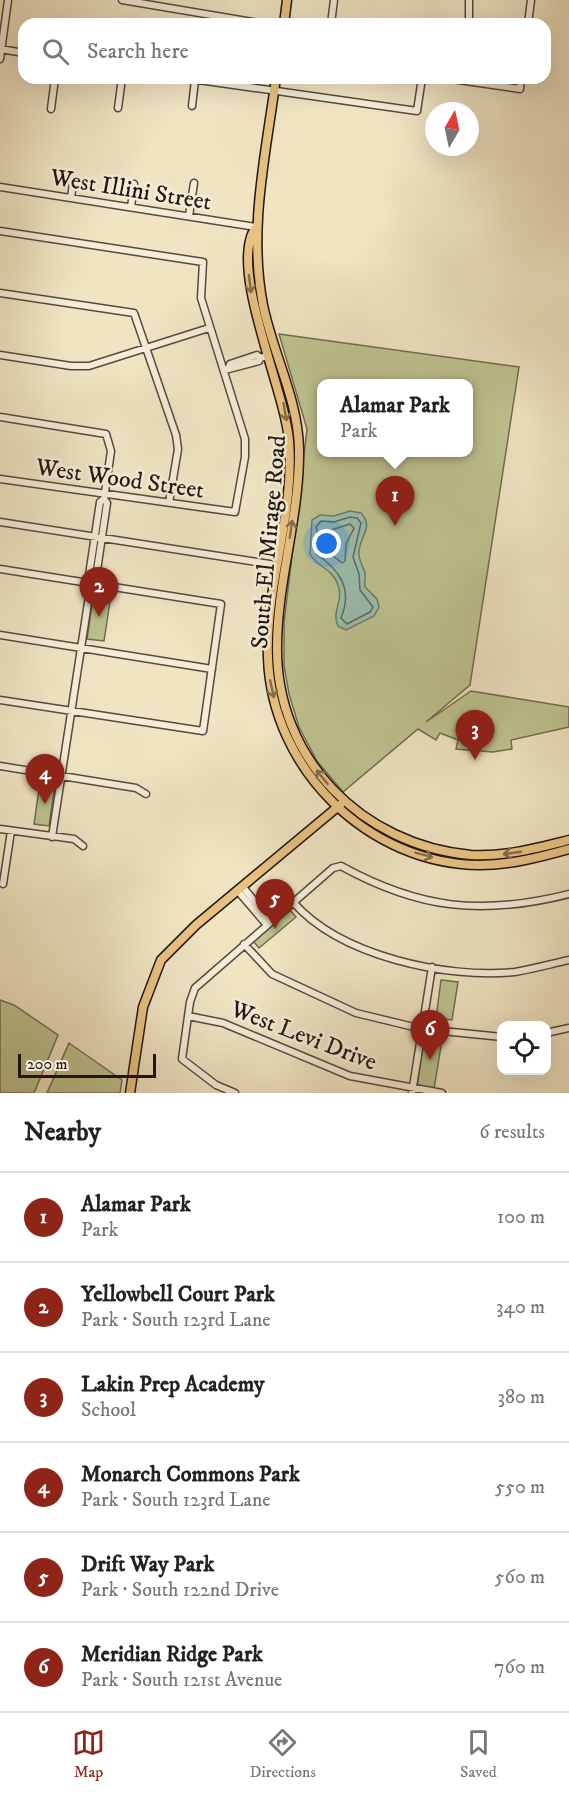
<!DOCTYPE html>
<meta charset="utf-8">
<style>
body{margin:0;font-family:"IM FELL DW Pica",serif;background:#f2f2f2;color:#222}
.controls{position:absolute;right:18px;bottom:18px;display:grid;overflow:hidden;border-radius:12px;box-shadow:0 6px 24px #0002}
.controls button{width:54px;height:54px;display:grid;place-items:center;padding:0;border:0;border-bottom:2px solid #e0e0e0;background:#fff;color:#222;font:30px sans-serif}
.compass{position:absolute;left:425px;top:102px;width:54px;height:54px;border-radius:50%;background:#fff;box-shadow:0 6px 24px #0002;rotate:9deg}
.scale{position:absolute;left:18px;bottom:15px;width:138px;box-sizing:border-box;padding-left:6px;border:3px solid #211611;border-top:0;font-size:16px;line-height:21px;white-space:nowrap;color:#211611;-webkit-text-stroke:4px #f5edd8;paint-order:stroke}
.you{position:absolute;left:327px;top:544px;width:21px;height:21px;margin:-15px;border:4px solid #fff;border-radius:50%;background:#1a73e8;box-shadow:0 0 0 9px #1a73e833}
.badge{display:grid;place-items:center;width:39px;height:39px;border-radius:50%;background:#8f2418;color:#fff;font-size:20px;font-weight:700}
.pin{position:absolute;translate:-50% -50px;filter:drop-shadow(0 2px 3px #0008)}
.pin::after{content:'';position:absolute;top:32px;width:21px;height:18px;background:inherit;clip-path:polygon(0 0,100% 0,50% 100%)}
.popup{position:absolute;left:317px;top:379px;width:156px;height:78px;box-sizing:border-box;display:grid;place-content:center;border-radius:12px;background:#fff;filter:drop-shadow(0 2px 4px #0005);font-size:20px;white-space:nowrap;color:#767676}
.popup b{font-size:22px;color:#222}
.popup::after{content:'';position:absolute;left:50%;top:100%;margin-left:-12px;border:12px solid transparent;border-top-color:#fff}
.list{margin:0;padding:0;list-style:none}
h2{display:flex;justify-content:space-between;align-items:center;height:78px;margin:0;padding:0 24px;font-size:26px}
h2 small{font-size:20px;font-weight:400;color:#767676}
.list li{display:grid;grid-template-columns:39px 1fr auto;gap:18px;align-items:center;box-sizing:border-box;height:90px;padding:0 24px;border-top:2px solid #e0e0e0}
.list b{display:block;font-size:22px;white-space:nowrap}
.list p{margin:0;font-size:20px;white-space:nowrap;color:#767676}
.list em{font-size:20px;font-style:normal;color:#767676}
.icon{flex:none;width:33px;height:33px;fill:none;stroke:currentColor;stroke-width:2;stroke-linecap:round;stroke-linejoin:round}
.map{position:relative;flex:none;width:569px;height:1093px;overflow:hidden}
.search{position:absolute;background:#fff;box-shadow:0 6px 24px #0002;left:18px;right:18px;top:18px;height:66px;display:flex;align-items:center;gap:15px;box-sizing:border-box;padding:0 21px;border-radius:18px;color:#767676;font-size:22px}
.sheet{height:618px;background:#fff}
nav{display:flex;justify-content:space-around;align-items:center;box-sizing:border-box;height:84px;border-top:2px solid #e0e0e0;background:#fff;font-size:16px;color:#767676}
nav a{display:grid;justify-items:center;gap:3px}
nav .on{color:#8f2418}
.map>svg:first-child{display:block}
.green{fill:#bec390;stroke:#706c50;stroke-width:1.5;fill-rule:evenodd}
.water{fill:#9bbfae;stroke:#6a7b6f;stroke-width:1.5}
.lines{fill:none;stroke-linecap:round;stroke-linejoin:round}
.shore{stroke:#5e6a60;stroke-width:1.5}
.minor-casing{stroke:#554a3e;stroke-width:9}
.major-casing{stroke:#211611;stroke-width:11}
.minor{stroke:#f5edd8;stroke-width:6}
.major{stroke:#e8c282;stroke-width:8}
.oneway{stroke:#846c4a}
.labels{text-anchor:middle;stroke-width:5;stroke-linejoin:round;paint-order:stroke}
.street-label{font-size:24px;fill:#211611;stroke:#f5edd8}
</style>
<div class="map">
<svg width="569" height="1093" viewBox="0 0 569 1093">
<rect width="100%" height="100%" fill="#f0e4c3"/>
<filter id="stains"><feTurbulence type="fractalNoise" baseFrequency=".00333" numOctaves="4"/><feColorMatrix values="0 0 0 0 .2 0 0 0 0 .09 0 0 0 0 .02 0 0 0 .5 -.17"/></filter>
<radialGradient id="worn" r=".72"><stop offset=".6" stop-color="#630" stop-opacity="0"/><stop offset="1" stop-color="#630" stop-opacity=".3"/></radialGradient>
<path class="green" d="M279 334 519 367 470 685 426 722 471 691 569 707V727L511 740 512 749 493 752 456 749 458 740 440 733 436 740 418 729 343 792 317 761 299 727 289 694 284 666V623L307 429ZM322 384H468V452H322Z
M94 593 111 595 104 641 87 639Z
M40 782 55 784 49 826 34 824Z
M290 910 296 917 259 948 253 941Z
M441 980 458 982 452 1020 436 1018Z
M0 1000 14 1005 58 1035 34 1093H0Z
M425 1032 443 1034 434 1089 417 1086Z
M69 1043 122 1080 120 1093H47Z"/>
<path class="water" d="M350 511 361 513C375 528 358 537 359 554 359 561 363 566 365 573 366 577 364 582 365 587L377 599 379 607 374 616 346 630 338 626C331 613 344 600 338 585 333 569 317 567 310 554L312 520 320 515 334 516Z"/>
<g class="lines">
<path class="shore" d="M350 517 357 518 361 523 353 557 359 574 360 590 373 607 370 612 347 624 341 618C353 589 340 570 316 554L319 539 316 527 321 521 334 522Z
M350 524 354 528 346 544 345 561 342 563 326 550 325 532Z"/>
<defs>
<path id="minor" d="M122 0 265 24
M331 24 334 0
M469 24V0
M528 24 531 0
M0 49 24 53
M0 59 8 0
M185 78 417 111 422 78
M445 78 520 89 521 78
M192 106 195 80
M118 108 122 78
M51 109 55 78
M0 187 256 227
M71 198 73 183
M131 207 134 184
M189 216 194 183
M0 231 203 262 201 298 245 439V457L235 512 0 479
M0 293 134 313 176 435 178 449 169 503
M0 355 71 366H89L209 328
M228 369 230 364 257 355 260 358 268 356
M225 370 259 361 260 358
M0 417 106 434 111 451 104 499 107 503 96 577 91 583
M0 522 276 565
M0 569 221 604 203 731 0 700
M0 635 212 669
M0 766 136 788 146 794
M0 829 74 839 83 846
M52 837 91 583 89 575 100 502 104 499
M3 884 11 831
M242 886 271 921
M237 890 267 925
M293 902C340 956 446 979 515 972 533 969 551 964 569 960
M244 944 272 974 356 1013 422 1029 502 1037
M188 1016 223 1023 350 1076 442 1093
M546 1033 569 1028
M235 1093 216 1085 182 1059 190 1002 195 988 333 868 341 866C419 909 482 916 569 894
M412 1093 432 967"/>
<path id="major" d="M284 24 287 0
M276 78C266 153 248 229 263 305 273 354 298 399 299 449 300 516 277 581 277 647 276 759 362 845 471 855 504 857 537 848 569 840
M254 230C230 272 285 390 289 441 295 514 265 586 268 658 272 769 368 864 480 865 510 865 540 857 569 849
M130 1093 143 1007 161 960 196 925 340 805"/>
</defs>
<use href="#minor" class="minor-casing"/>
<use href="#major" class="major-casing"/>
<use href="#minor" class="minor"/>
<use href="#major" class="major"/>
</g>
<defs><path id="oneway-shaft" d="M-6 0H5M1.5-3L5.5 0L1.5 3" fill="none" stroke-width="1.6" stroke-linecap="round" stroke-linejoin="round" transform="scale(1.5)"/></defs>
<g class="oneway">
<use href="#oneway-shaft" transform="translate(250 284) rotate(83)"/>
<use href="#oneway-shaft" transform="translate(285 412) rotate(80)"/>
<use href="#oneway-shaft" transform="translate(291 529) rotate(-82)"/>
<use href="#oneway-shaft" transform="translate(272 689) rotate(78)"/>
<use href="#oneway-shaft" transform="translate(322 777) rotate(-129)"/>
<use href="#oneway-shaft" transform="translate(512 853) rotate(172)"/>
<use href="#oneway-shaft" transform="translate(424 855) rotate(15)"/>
</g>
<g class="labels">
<g class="street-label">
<text transform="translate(131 189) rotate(9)" y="8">West Illini Street</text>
<text transform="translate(120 478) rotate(8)" y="8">West Wood Street</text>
<text transform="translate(268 542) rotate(-85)" y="8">South El Mirage Road</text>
<text transform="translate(304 1035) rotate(21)" y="8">West Levi Drive</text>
</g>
</g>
<rect width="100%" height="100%" filter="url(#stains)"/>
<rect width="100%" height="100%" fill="url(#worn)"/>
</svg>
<div class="controls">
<button><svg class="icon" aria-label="locate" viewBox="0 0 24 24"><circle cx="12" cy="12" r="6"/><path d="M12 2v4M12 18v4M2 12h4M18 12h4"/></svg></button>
</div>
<svg class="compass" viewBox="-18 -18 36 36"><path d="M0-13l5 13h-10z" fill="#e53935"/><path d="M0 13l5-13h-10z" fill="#767676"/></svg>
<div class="scale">200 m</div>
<div class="you"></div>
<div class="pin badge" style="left:395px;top:526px">1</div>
<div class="popup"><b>Alamar Park</b>Park</div>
<div class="pin badge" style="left:99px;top:617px">2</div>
<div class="pin badge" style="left:475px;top:760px">3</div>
<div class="pin badge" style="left:45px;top:804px">4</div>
<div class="pin badge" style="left:275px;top:929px">5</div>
<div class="pin badge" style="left:430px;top:1060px">6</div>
<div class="search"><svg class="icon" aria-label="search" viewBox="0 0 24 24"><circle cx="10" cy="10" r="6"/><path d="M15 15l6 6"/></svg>Search here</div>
</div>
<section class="sheet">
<h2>Nearby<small>6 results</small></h2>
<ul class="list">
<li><span class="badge">1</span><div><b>Alamar Park</b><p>Park</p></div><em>100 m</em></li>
<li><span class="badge">2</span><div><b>Yellowbell Court Park</b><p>Park · South 123rd Lane</p></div><em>340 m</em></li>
<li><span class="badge">3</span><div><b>Lakin Prep Academy</b><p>School</p></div><em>380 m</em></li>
<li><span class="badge">4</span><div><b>Monarch Commons Park</b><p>Park · South 123rd Lane</p></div><em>550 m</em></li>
<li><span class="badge">5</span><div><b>Drift Way Park</b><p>Park · South 122nd Drive</p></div><em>560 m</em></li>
<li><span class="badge">6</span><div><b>Meridian Ridge Park</b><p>Park · South 121st Avenue</p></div><em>760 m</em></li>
</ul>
</section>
<nav>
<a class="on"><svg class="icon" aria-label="map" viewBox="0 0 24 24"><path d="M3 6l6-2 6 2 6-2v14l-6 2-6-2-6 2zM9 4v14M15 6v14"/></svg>Map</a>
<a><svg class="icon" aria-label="directions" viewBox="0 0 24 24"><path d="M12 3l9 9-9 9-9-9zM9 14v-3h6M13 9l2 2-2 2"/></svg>Directions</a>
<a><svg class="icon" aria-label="saved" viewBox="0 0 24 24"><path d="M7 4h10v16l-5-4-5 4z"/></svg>Saved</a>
</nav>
